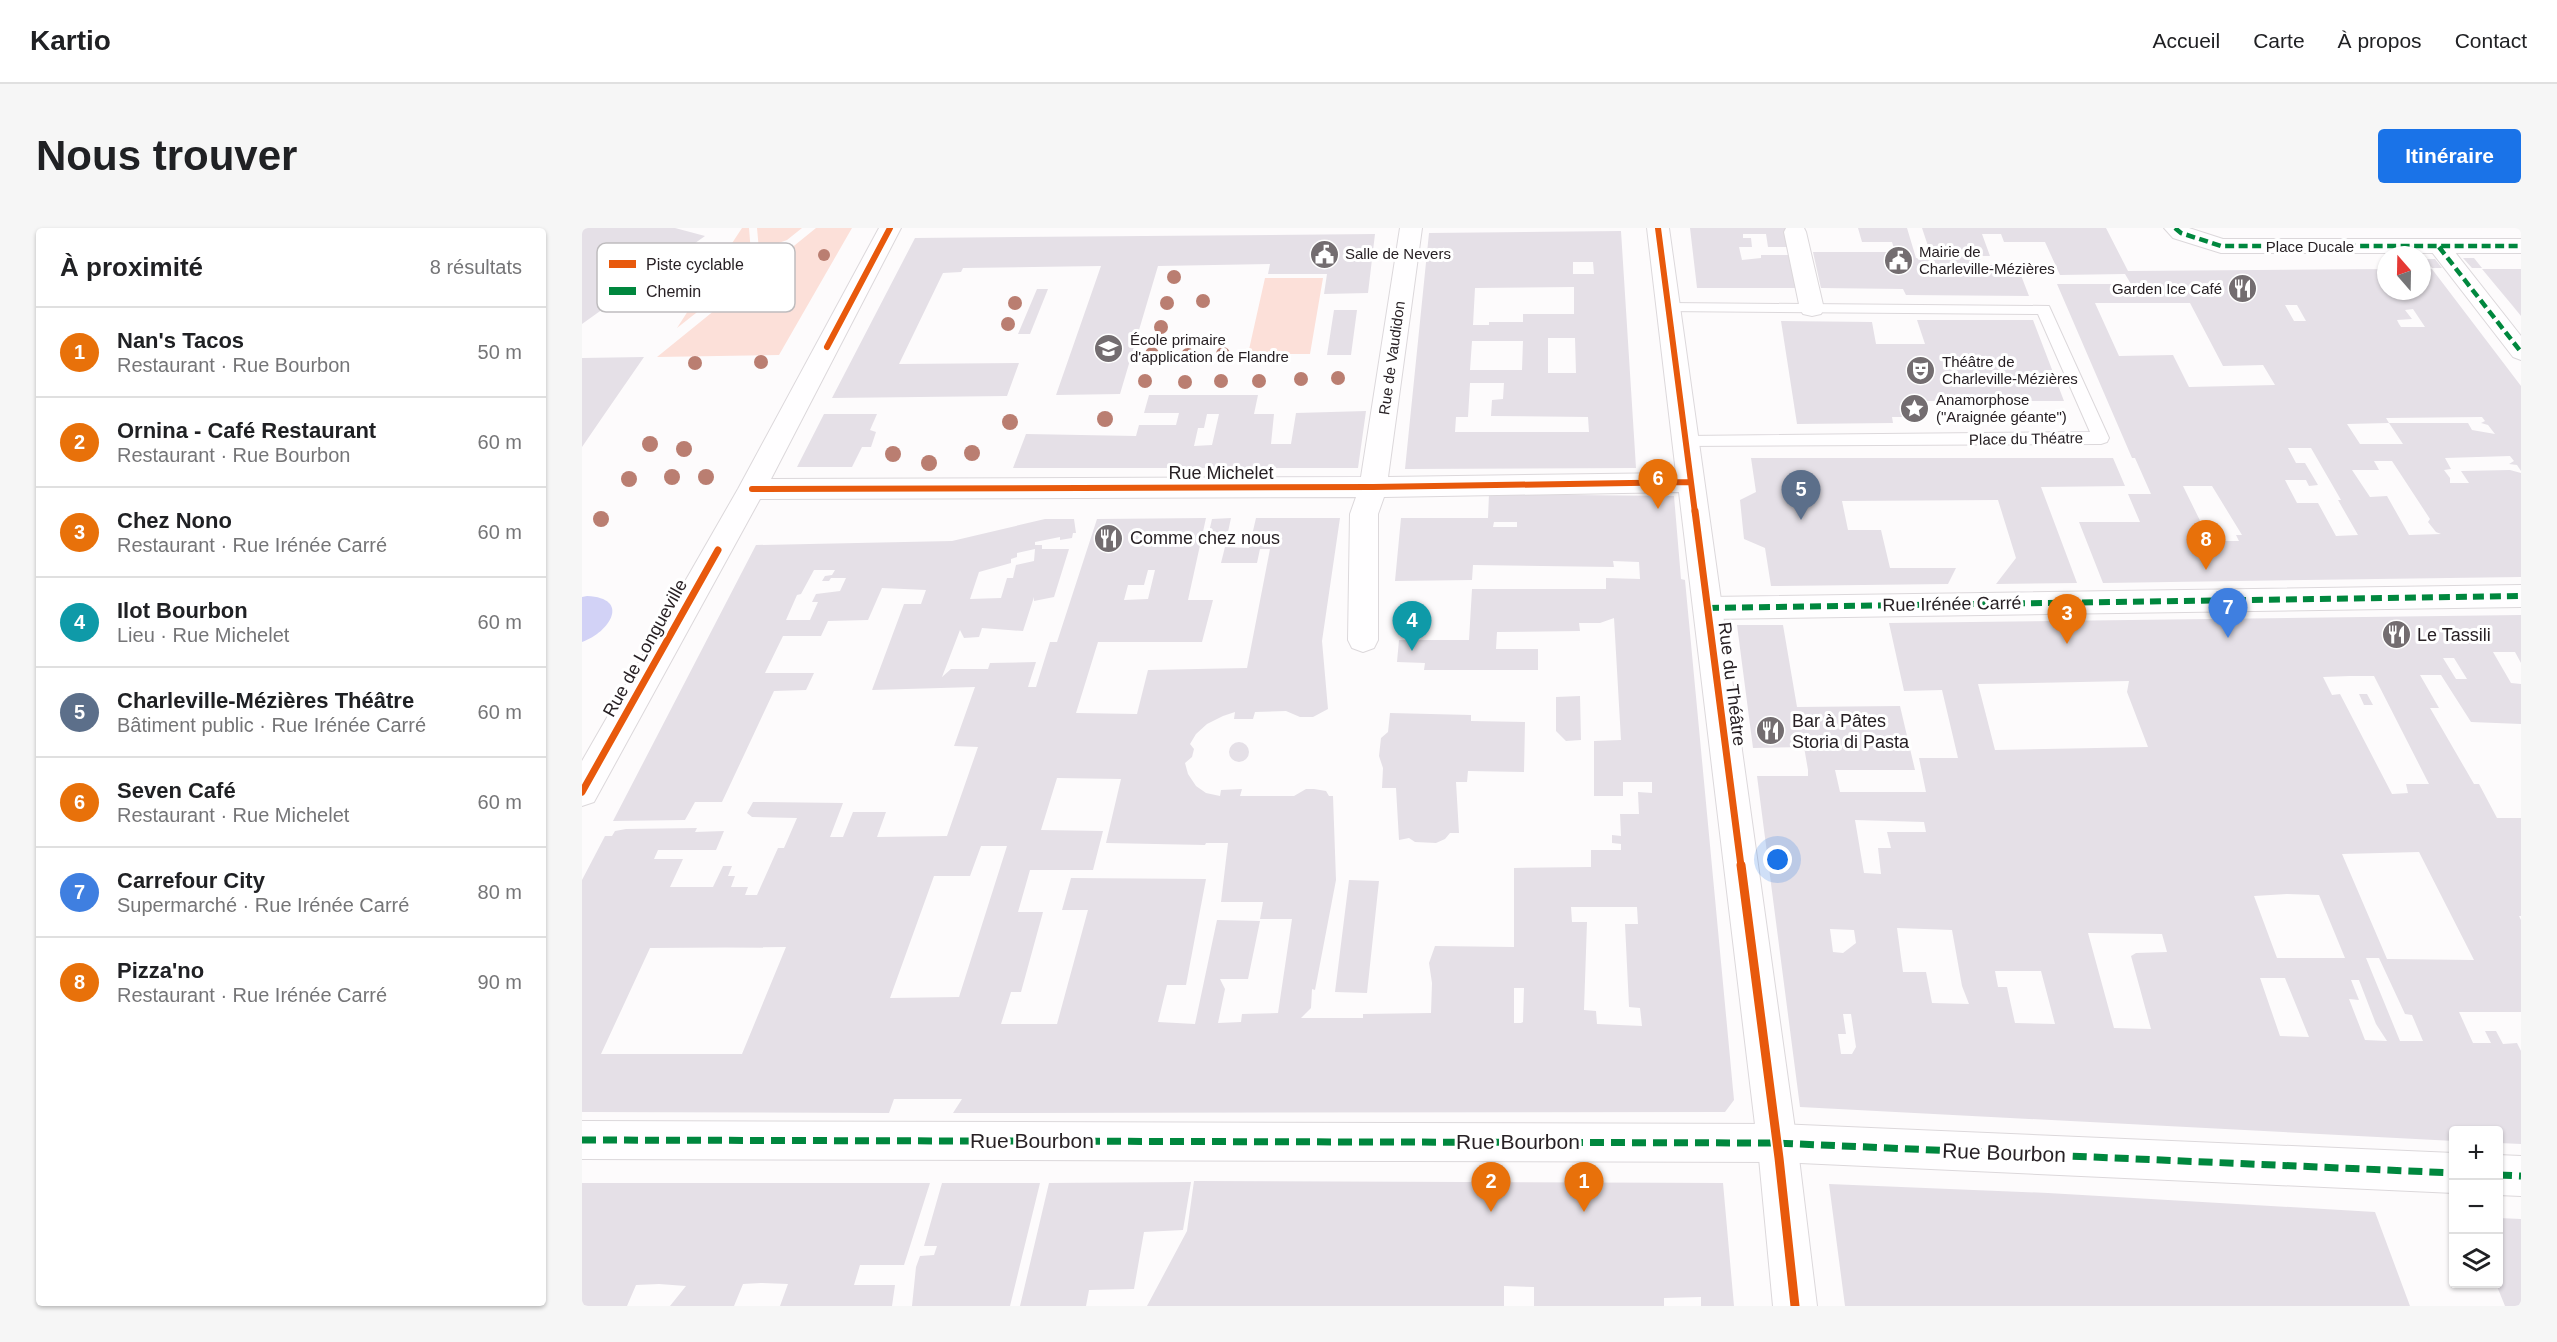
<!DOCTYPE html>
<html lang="fr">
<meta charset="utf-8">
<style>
body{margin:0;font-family:Arial,sans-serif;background:#f6f6f6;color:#202124}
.controls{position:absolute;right:18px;bottom:18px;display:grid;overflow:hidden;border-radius:6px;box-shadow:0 2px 4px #0004}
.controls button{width:54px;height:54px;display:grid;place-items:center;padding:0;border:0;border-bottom:2px solid #e0e0e0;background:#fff;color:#202124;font:30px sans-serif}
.compass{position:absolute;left:1795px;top:18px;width:54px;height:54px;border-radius:50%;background:#fff;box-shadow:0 2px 4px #0004;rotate:340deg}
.you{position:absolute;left:1196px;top:632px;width:21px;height:21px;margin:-15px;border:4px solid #fff;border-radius:50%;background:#1a73e8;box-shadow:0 0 0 9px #1a73e833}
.badge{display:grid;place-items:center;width:39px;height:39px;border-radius:50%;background:#1a73e8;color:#fff;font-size:20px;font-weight:700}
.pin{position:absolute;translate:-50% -50px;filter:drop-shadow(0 2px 3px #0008)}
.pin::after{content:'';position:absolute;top:32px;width:21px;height:18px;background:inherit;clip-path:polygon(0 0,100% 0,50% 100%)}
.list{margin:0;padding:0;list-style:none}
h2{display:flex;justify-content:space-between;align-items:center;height:78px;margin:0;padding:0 24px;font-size:26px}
h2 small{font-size:20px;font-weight:400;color:#757577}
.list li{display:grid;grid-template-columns:39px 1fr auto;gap:18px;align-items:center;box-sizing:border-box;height:90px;padding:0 24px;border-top:2px solid #e0e0e0}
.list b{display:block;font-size:22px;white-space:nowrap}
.list p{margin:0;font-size:20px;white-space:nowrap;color:#757577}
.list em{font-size:20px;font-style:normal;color:#757577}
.icon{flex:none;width:33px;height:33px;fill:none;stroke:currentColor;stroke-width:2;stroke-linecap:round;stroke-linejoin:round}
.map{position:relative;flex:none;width:1939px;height:1078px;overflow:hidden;border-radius:6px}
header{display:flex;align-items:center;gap:36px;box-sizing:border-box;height:84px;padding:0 30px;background:#fff;border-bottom:2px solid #e0e0e0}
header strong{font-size:28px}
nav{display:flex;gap:33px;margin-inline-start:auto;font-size:21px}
.intro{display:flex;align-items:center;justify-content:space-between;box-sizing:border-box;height:144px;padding:0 36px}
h1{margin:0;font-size:42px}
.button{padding:15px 27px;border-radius:6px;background:#1a73e8;color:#fff;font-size:21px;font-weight:700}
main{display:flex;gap:36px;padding:0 36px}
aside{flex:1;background:#fff;border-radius:6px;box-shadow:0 2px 4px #0004}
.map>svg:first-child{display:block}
.green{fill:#fce0d9}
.water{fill:#d2d2f6}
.building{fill:#e5e0e7;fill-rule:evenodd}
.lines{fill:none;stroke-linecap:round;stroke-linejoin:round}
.service-casing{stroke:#dcd8db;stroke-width:2}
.pedestrian-casing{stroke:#dcd8db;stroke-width:2}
.minor-casing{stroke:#dcd8db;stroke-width:2}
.service{fill:#fffeff;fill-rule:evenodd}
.pedestrian{fill:#fffeff;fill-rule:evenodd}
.minor{fill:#fffeff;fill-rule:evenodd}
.quiet-far2{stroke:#00873e;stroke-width:4.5;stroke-dasharray:9 4.5;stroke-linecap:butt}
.quiet-far1{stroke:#00873e;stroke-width:6;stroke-dasharray:11 6;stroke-linecap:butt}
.quiet{stroke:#00873e;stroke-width:7;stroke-dasharray:14 7;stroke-linecap:butt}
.cycleway-far2-casing{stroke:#fff;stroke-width:9}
.cycleway-far1-casing{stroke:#fff;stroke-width:10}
.cycleway-casing{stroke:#fff;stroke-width:13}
.cycleway-far2{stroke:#e8590c;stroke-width:6}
.cycleway-far1{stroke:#e8590c;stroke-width:7}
.cycleway{stroke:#e8590c;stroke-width:9}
.tree{fill:#ba7e71}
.labels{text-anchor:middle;stroke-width:6;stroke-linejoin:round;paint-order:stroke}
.far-street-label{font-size:15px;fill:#282125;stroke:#fff}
.far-poi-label{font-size:15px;fill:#282125;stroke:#fff;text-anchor:start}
.street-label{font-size:18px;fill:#282125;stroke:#fff}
.poi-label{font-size:18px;fill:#282125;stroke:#fff;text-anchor:start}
.near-street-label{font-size:21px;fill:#282125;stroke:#fff}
.key{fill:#fff;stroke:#bebcbe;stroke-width:1.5}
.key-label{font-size:16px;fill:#282125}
</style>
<header>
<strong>Kartio</strong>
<nav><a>Accueil</a><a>Carte</a><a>À propos</a><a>Contact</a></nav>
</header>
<div class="intro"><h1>Nous trouver</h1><a class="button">Itinéraire</a></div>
<main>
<aside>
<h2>À proximité<small>8 résultats</small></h2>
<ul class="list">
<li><span class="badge" style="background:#e8710a">1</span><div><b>Nan's Tacos</b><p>Restaurant · Rue Bourbon</p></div><em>50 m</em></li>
<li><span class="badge" style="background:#e8710a">2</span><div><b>Ornina - Café Restaurant</b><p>Restaurant · Rue Bourbon</p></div><em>60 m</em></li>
<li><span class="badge" style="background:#e8710a">3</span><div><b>Chez Nono</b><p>Restaurant · Rue Irénée Carré</p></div><em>60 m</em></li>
<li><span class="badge" style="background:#0f9aa8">4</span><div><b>Ilot Bourbon</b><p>Lieu · Rue Michelet</p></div><em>60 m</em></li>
<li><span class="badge" style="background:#5c6f8a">5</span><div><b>Charleville-Mézières Théâtre</b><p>Bâtiment public · Rue Irénée Carré</p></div><em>60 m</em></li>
<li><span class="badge" style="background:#e8710a">6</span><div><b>Seven Café</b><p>Restaurant · Rue Michelet</p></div><em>60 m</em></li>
<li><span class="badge" style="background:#3f7fe0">7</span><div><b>Carrefour City</b><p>Supermarché · Rue Irénée Carré</p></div><em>80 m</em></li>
<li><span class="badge" style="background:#e8710a">8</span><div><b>Pizza'no</b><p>Restaurant · Rue Irénée Carré</p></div><em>90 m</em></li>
</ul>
</aside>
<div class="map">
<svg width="1939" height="1078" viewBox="0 0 1939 1078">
<rect width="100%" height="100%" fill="#fdfbfc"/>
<path class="green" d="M160 0H167L169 25 135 38Z
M175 0H220L205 12 177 22Z
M234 0H270L197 127 75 129Z
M169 30 171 40 95 100 131 44Z
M683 50H741L728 126H666Z"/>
<path class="water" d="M5 368C49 370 28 404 0 414V369Z"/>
<path class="building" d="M0 0H93L123 8 0 96Z
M1108 0H1204L1208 19H1186L1184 6H1161V10H1169L1170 19H1157L1160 32 1179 30V27H1209L1217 60H1115Z
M1276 0H1325L1334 30H1350L1340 0H1524L1546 43 1804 41V63H1840V41H1850L1939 158V243L1935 237 1927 236 1932 233 1928 228 1863 230 1869 241 1862 242 1868 250V255H1887L1879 243 1928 242 1939 245V349L1521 355 1497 294H1558L1546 266H1569L1553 230H1550L1475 56H1549L1543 46 1478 47 1463 14H1422L1419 6H1400L1408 28H1397L1400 37H1435L1447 68 1324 67 1321 61 1239 60 1231 24H1313L1310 14H1280ZM1513 75H1608L1641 138 1681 137 1693 157 1607 159 1591 127 1537 128ZM1703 77H1715L1724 93H1712ZM1831 81 1843 99H1819L1817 96 1815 92 1830 91 1823 82ZM1900 189 1903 193 1899 195 1906 197 1913 206 1890 202 1886 195H1807L1821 216H1778L1765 196 1807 195 1804 190ZM1706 220H1729L1759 272H1756L1776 307 1754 308 1736 275H1715L1703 252H1724L1727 258 1736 257 1723 235H1714ZM1792 233H1810L1848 291 1846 294 1854 304 1859 306 1827 307 1805 268 1788 269 1770 242H1797ZM1601 258H1630L1660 307H1654L1657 313H1634L1635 317H1630Z
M1039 3 1054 240 823 241 847 5ZM991 34H1011L1012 46H991ZM992 59V86H941V94H907V97H891L893 60ZM966 110H993L994 145H966ZM890 113H941L940 142H888ZM888 155H922L921 171 910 172 909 188 1006 189 1007 204H873L874 189H886Z
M793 6 786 65 742 66 745 46H686L688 36 576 38 538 166 474 167 519 38 381 40 379 44 361 45 317 136 437 135 425 168 250 170 333 10Z
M1881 30H1892L1900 40H1890Z
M1843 31H1853L1860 40H1850Z
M1900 41H1939V88L1930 77Z
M455 61H466L448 106H436Z
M752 82H775L769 127H745Z
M1335 92H1451L1482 173H1330L1335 189H1310L1311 195 1215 196 1199 93 1290 94 1294 116H1343Z
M62 129 24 184 0 219V130Z
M567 167H676L672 186H692L689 216H709L714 185 784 183 776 240H431L444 206 554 208 557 197H594L597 185H562ZM625 186H637L630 217 612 218 616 200H622Z
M242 186H295L288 202 294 204 289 219H280L270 239H215Z
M1169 230H1531L1543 258 1459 259 1495 355 1414 356 1434 330 1416 272 1260 273 1266 302H1299L1308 340H1374L1366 356 1189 358 1183 320 1162 311 1158 272 1174 264Z
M907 266 1092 268 1099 351 1103 352 1152 872 1143 884 371 885 380 871H312L307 885 0 884V652L23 608H30L33 603 44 601 115 600 113 604 142 603 134 622H76L72 631H101L88 659H131L141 638H150L146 648H153L149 659H166L163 667H175L196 620H202L215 590 170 589 165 585 171 574 261 575 248 609H261L271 584H304L295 609 365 608 396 519 372 518 393 459 290 462 322 376H339L344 362 300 360 286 392 246 393 239 408H201L183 445H232L224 462 192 463 140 574H113L103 592 31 593 174 317 370 313 463 291H492L494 305H491L490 310 478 312V309L453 314V317H460V321H487L472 369 452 373V369L441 403 400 400 397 409 382 410 378 402 360 449 369 441H406L408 435 454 434 446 459H454L468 414H475L515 291 624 290 606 372H631L620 414H516L494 485 555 486 566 442 665 440 688 321H678L675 335H639L643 319 667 320 674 290H758L740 413 746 481 731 489H718L704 483 673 484 671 491H652L653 484 641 488 625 496 614 506 608 516 612 521 610 529 603 535 606 546 614 558 624 565 638 568 639 562 660 561 658 568H712L724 561H732L744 563 747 568H751L754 652 733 762 730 761 729 780 719 790H781V786L849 785 850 755 847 735 853 718 932 719V640L1009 639V622H1039V616L1030 615V607L1039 608 1038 586H1057L1056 564 1070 565V554H1041V568H1012V513L1039 512 1032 390 1018 395H997L998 403 915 404 914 421H956V442H842L843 435 815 434 817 412H887L890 361H1024V350L1058 351 1057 334 1031 333 1032 339 891 337 890 352 813 353 819 290H906ZM912 294H935V299H911ZM453 321 452 333 434 337 431 350H425L419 370 388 371 397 344 429 335V331L435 329V325ZM232 342H253L250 347 243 348 240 353H247L249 350H264L258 363 234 366 230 374H236L228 392H204L215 367 219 366ZM566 342H573L566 371 542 372 546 357H562ZM475 550 539 551 524 615 623 617 624 615H646L639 674H681L678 691H710L696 785 660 786 659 794 636 795 643 761 638 751H666L678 693 635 692 613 796 576 794 585 757H604L624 651 489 650 480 682H506L475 796H419L429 764H439L461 684H436L448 642H511L521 603 459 602ZM399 618H425L377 769 308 770 352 648H388ZM989 679H1055L1056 696H1043L1047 779 1058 780 1060 798 1015 796 1014 783 1002 782 1005 694H990ZM204 719 160 826H19L68 720ZM932 760H942L941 794 939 795H932Z
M649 290 643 318 624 317 630 291Z
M1939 387V435L1933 424H1911L1929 455 1939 456V496L1889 494 1859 447H1838L1857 480H1848L1892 556H1897L1915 590H1939V688H1937L1939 692V784H1877L1891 815H1909L1903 803H1914L1921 816 1935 815 1939 823V916L1917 915 1916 902H1872V913L1218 879 1175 548H1226V542L1222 519 1171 520 1155 397H1201L1215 479 1318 478 1333 542H1253L1258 564H1344L1337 530H1376L1360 462 1322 463 1307 395ZM1861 430H1872L1885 451H1874ZM1768 448H1792L1847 556H1824L1826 565 1810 566 1758 466 1750 467 1741 449ZM1547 453 1545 464 1566 519 1413 522 1396 456ZM1273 592 1342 594 1344 604H1305L1309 620H1296L1299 646 1282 645ZM1837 624 1892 732 1805 731 1760 626ZM1705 666 1737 667 1763 730H1695L1672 668ZM1315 700 1370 702 1380 758 1387 776 1350 775 1344 744H1321ZM1248 701 1272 702 1274 715 1261 725 1251 724ZM1506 705 1580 706 1585 724 1554 725 1549 728 1569 801 1532 800ZM1784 730H1797L1823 786 1830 787 1841 813H1818ZM1413 743H1459L1473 796 1433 795 1425 759H1416ZM1678 750H1703L1727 809 1698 808ZM1769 752H1777L1794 796 1805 813 1783 812 1767 771 1777 772ZM1261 786H1269L1274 819 1270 826H1259L1256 806H1264Z
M1777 466H1785L1791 477H1782Z
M998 468 999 512 984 513 974 503V469Z
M808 485 889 487V493L943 494 942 544 886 543 885 554H874L877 605H868L863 611 854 615 833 614 827 610 817 612 814 560H800L801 540 797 528 799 510 806 504Z
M647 524a10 10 0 1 1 20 0a10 10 0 1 1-20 0Z
M767 652 797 653 785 765 753 764Z
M612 953 1141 955 1152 1078H1119V1069L1082 1070V1078H952V1059L922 1058V1078H565L605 1003Z
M609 954 601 1002 562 1004 552 1061 507 1062 504 1078H438L467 955Z
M0 955H348L322 1037H278L272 1057H313L310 1078H198L206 1056 179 1055 161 1056 152 1078H88L104 1058 77 1056 54 1057 45 1078H0Z
M360 955H458L428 1078H330L334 1039 338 1028 352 1027 355 1018H342Z
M1247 956 1466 965 1793 984 1828 1078H1263Z
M1917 990 1939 991V1078H1923L1914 1056H1917Z"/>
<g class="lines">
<defs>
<path id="service" d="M1087 75 1467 78 1527 210 1525 214 1519 216 1099 218 1097 214 1099 210 1105 208 1508 204 1456 86 1082 83 1079 80Z"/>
<path id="pedestrian" d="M1857 12 1865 14 1939 108V132L1931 129 1846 19 1849 14Z
M1939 357V379L1126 391 1116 388 1112 380 1116 372 1126 369Z
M0 893 1194 896 1872 925V965L1194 934 0 931Z
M1916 927 1939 928V968L1916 967Z"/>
<path id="minor" d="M297 0H319L189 251 779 249 818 0H840L806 249 1094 245 1065 0H1087L1217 930 1235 1078H1191L1177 930 1097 264 802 269 796 286V412L792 420 781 424 770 420 766 412 768 286 774 269 178 271 12 574 0 578V533L156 261Z
M1204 0H1222L1224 4 1242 81 1239 86 1230 88 1221 86 1218 81 1202 4Z
M1582 0H1607L1641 11H1939V25H1639L1591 10Z"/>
</defs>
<use href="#service" class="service-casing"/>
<use href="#pedestrian" class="pedestrian-casing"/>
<use href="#minor" class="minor-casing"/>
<use href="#service" class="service"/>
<use href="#pedestrian" class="pedestrian"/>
<use href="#minor" class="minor"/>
<path class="quiet-far2" d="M1593 0 1599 5 1639 18H1939
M1857 19 1939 124"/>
<path class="quiet-far1" d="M1126 380 1939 368"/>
<path class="quiet" d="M0 912 1194 915 1872 945
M1916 947 1939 948"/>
<defs>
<path id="cycleway-far2" d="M1076 0 1113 285
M245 119 308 0
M170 261 791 259 1109 254"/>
<path id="cycleway-far1" d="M1113 283 1159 638
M0 564 136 322"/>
<path id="cycleway" d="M1159 637 1197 930 1213 1078"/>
</defs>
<use href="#cycleway-far2" class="cycleway-far2-casing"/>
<use href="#cycleway-far1" class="cycleway-far1-casing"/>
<use href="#cycleway" class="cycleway-casing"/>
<use href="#cycleway-far2" class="cycleway-far2"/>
<use href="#cycleway-far1" class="cycleway-far1"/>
<use href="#cycleway" class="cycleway"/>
</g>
<g class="tree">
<circle cx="242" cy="27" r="6"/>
<circle cx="592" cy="49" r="7"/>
<circle cx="621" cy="73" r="7"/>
<circle cx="433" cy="75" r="7"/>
<circle cx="585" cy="75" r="7"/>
<circle cx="426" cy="96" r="7"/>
<circle cx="579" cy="99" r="7"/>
<circle cx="570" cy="126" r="7"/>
<circle cx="641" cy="126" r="7"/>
<circle cx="606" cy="127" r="7"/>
<circle cx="179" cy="134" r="7"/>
<circle cx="113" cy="135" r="7"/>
<circle cx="756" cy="150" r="7"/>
<circle cx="719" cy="151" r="7"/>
<circle cx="563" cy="153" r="7"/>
<circle cx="639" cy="153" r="7"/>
<circle cx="677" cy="153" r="7"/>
<circle cx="603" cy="154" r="7"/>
<circle cx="523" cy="191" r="8"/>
<circle cx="428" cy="194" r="8"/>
<circle cx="68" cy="216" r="8"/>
<circle cx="102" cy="221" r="8"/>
<circle cx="390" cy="225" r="8"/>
<circle cx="311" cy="226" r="8"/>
<circle cx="347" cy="235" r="8"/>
<circle cx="90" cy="249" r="8"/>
<circle cx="124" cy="249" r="8"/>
<circle cx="47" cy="251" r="8"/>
<circle cx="19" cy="291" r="8"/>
</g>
<defs>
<symbol id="civic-disc" viewBox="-11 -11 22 22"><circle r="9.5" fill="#736d70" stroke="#fff"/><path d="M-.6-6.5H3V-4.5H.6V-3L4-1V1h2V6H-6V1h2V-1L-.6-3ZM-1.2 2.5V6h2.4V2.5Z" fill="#fff"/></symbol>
<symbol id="restaurant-disc" viewBox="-11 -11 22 22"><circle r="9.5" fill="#736d70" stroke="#fff"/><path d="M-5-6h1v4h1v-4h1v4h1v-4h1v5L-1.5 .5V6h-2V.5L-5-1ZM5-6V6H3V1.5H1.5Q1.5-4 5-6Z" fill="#fff"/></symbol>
<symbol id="school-disc" viewBox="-11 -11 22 22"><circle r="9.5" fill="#736d70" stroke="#fff"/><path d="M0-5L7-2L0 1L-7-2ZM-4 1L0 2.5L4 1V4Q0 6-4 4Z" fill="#fff"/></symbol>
<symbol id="theatre-disc" viewBox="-11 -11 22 22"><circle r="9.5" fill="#736d70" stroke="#fff"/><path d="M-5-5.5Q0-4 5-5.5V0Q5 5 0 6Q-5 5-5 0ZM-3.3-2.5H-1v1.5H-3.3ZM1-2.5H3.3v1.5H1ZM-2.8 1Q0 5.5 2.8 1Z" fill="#fff"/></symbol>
<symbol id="sight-disc" viewBox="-11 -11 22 22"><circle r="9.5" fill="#736d70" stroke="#fff"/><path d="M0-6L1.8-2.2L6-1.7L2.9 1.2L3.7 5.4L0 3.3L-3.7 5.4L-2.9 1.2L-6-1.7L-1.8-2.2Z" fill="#fff"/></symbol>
</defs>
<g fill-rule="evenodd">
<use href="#civic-disc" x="726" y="10" width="33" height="33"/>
<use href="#civic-disc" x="1300" y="16" width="33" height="33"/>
<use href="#restaurant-disc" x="1644" y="44" width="33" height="33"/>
<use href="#school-disc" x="510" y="104" width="33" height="33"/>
<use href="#theatre-disc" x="1322" y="126" width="33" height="33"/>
<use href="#sight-disc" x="1316" y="164" width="33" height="33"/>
<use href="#restaurant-disc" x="510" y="294" width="33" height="33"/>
<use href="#restaurant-disc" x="1798" y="390" width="33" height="33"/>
<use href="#restaurant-disc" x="1172" y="486" width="33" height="33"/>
</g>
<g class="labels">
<g class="far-street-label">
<text x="1728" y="24">Place Ducale</text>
<text transform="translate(810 130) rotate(-82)" y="5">Rue de Vaudidon</text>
<text transform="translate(1444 211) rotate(-1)" y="5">Place du Théatre</text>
</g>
<g class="far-poi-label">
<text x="1337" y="29">Mairie de<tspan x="1337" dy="17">Charleville-Mézières</tspan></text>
<text x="763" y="31">Salle de Nevers</text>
<text x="1640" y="66" text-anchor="end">Garden Ice Café</text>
<text x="548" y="117">École primaire<tspan x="548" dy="17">d'application de Flandre</tspan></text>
<text x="1360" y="139">Théâtre de<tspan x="1360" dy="17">Charleville-Mézières</tspan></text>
<text x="1354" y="177">Anamorphose<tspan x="1354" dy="17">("Araignée géante")</tspan></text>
</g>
<g class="street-label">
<text x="639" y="251">Rue Michelet</text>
<text transform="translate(1370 376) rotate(-1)" y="6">Rue Irénée Carré</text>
<text transform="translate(63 420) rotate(-61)" y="6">Rue de Longueville</text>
<text transform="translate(1150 456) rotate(83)" y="6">Rue du Théâtre</text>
</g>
<g class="poi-label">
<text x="548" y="316">Comme chez nous</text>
<text x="1835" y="413">Le Tassili</text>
<text x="1210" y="499">Bar à Pâtes<tspan x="1210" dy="21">Storia di Pasta</tspan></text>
</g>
<g class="near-street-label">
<text x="450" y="920">Rue Bourbon</text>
<text x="936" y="921">Rue Bourbon</text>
<text transform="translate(1422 925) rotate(2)" y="7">Rue Bourbon</text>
</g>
</g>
<rect x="15" y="15" width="198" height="69" rx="9" class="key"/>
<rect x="27" y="32" width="27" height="8" fill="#e8590c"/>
<rect x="27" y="59" width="27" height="8" fill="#00873e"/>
<g class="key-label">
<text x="64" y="42">Piste cyclable</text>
<text x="64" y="69">Chemin</text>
</g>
</svg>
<div class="controls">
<button>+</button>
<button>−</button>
<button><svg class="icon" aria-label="layers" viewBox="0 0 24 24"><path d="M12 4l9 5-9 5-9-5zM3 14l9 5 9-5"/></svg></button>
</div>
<svg class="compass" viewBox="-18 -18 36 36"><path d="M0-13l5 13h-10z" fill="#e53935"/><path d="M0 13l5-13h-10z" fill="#757577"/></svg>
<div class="you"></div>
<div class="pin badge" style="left:1002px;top:984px;background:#e8710a">1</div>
<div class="pin badge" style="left:909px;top:984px;background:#e8710a">2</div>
<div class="pin badge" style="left:1485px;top:416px;background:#e8710a">3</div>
<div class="pin badge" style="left:830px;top:423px;background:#0f9aa8">4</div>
<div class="pin badge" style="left:1219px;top:292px;background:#5c6f8a">5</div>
<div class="pin badge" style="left:1076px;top:281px;background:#e8710a">6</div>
<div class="pin badge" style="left:1646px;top:410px;background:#3f7fe0">7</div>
<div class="pin badge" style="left:1624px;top:342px;background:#e8710a">8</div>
</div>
</main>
